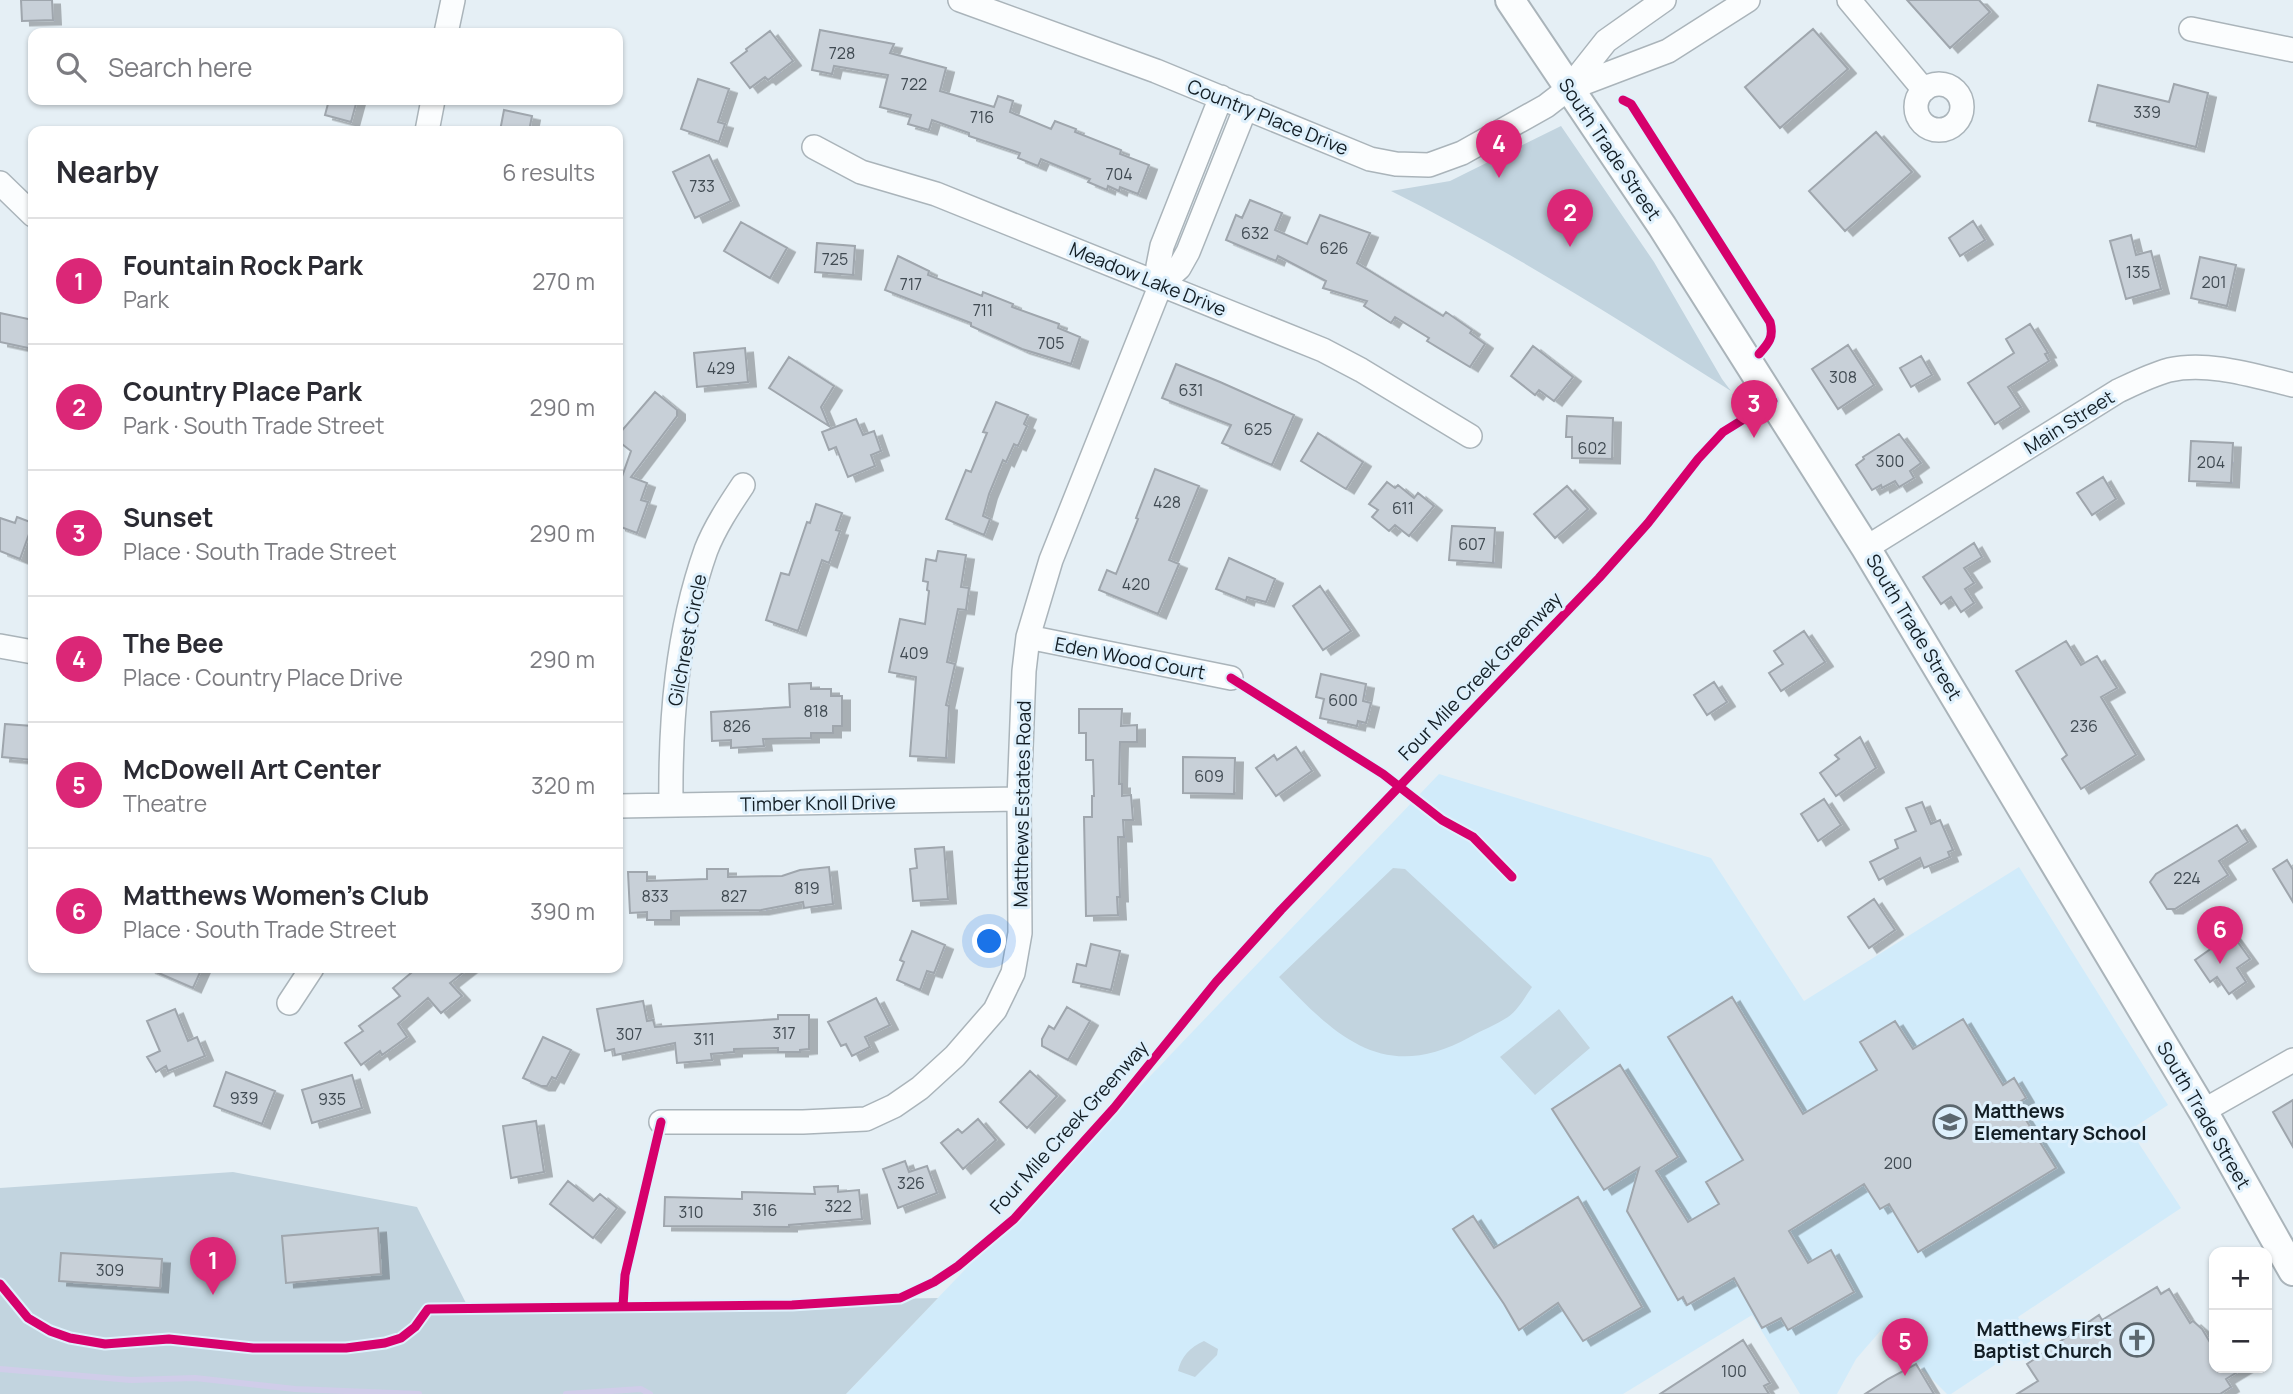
<!DOCTYPE html>
<meta charset="utf-8">
<style>
body{margin:0;font-family:Manrope,sans-serif;background:#f2f2f3;color:#2b2b33}
.controls{position:absolute;right:21px;bottom:21px;display:grid;overflow:hidden;border-radius:14px;box-shadow:0 2px 5px #0004}
.controls button{width:63px;height:63px;display:grid;place-items:center;padding:0;border:0;border-bottom:2px solid #e1e1e2;background:#fff;color:#2b2b33;font:35px sans-serif}
.you{position:absolute;left:990px;top:942px;width:24px;height:24px;margin:-18px;border:5px solid #fff;border-radius:50%;background:#1a73e8;box-shadow:0 0 0 10px #1a73e833}
.badge{display:grid;place-items:center;width:46px;height:46px;border-radius:50%;background:#db2777;color:#fff;font-size:23px;font-weight:700}
.pin{position:absolute;translate:-50% -58px;filter:drop-shadow(0 2px 4px #0008)}
.pin::after{content:'';position:absolute;top:37px;width:24px;height:21px;background:inherit;clip-path:polygon(0 0,100% 0,50% 100%)}
.list{margin:0;padding:0;list-style:none}
h2{display:flex;justify-content:space-between;align-items:center;height:91px;margin:0;padding:0 28px;font-size:30px}
h2 small{font-size:23px;font-weight:400;color:#7c7c81}
.list li{display:grid;grid-template-columns:46px 1fr auto;gap:21px;align-items:center;box-sizing:border-box;height:126px;padding:0 28px;border-top:2px solid #e1e1e2}
.list b{display:block;font-size:26px;white-space:nowrap}
.list p{margin:0;font-size:23px;white-space:nowrap;color:#7c7c81}
.list em{font-size:23px;font-style:normal;color:#7c7c81}
.icon{flex:none;width:38px;height:38px;fill:none;stroke:currentColor;stroke-width:2;stroke-linecap:round;stroke-linejoin:round}
.map{position:relative;flex:none;width:2293px;height:1394px;overflow:hidden}
.search{position:absolute;background:#fff;box-shadow:0 2px 5px #0004;left:28px;top:28px;width:595px;height:77px;display:flex;align-items:center;gap:18px;box-sizing:border-box;padding:0 24px;border-radius:14px;color:#7c7c81;font-size:26px}
.panel{position:absolute;background:#fff;box-shadow:0 2px 5px #0004;left:28px;top:126px;width:595px;height:847px;border-radius:14px}
.map>svg:first-child{display:block}
.built{fill:#d1ebfa}
.green{fill:#c2d4df}
.lines{fill:none;stroke-linecap:round;stroke-linejoin:round}
.stream{stroke:#d0cde9;stroke-width:6}
.building{fill:#c8d0d8;stroke:#9fa6ad;stroke-width:2;filter:url(#shadow)}
.minor-casing{stroke:#aab4ba;stroke-width:26}
.major-casing{stroke:#aab4ba;stroke-width:32}
.minor{stroke:#fbfdfe;stroke-width:23}
.major{stroke:#fbfdfe;stroke-width:28}
.cycleway-casing{stroke:#def0fc;stroke-width:13}
.cycleway{stroke:#d6006c;stroke-width:9}
.labels{text-anchor:middle;stroke-width:6;stroke-linejoin:round;paint-order:stroke}
.number-label{font-size:16px;fill:#404a52}
.street-label{font-size:19px;fill:#131e25;stroke:#def0fc}
.poi-label{font-size:19px;font-weight:bold;fill:#131e25;stroke:#def0fc;text-anchor:start}
</style>
<div class="map">
<svg width="2293" height="1394" viewBox="0 0 2293 1394">
<defs>
<filter id="shadow"><feDropShadow dx="8" dy="4.5" stdDeviation="0" flood-color="#0004"/></filter>
</defs>
<rect width="100%" height="100%" fill="#e5eff5"/>
<path class="built" d="M1439 774 1711 858 1804 1001 2019 867 2168 1105 2130 1130 2181 1208 2018 1317 2031 1341 1951 1394H1947L1882 1329 1856 1359 1837 1394H1800L1752 1315 1623 1394H846Z"/>
<path class="green" d="M1561 126 1654 262 1722 379 1731 391C1620 320 1509 250 1391 191L1450 181Z
M1393 868 1405 869 1532 987C1525 997 1518 1010 1508 1017 1496 1025 1482 1030 1470 1037 1385 1084 1337 1038 1279 977Z
M1559 1009 1590 1048 1535 1095 1500 1057Z
M233 1172 417 1207 468 1307 938 1298 846 1394H0V1188Z
M1204 1341 1218 1349 1217 1355 1195 1377 1178 1371C1181 1357 1190 1347 1204 1341Z"/>
<g class="lines">
<path class="stream" d="M0 1369 131 1380 195 1378 295 1389 419 1394
M566 1394 641 1389 650 1394"/>
</g>
<path class="building" d="M21 0H52L53 20 22 21Z
M1907 0H1979L1990 12 1950 48Z
M1813 29 1848 69 1780 128 1745 87Z
M820 30 894 44 890 53 946 68 940 91 994 107 998 96 1013 101 1010 112 1051 129 1055 121 1076 129 1075 132 1121 150 1120 154 1149 165 1138 194 1120 187 1119 191 1108 186 1107 190 1088 182 1090 179 1041 159 1038 166 1018 158 1020 153 969 136V133L932 120 929 130 908 124 911 115 880 107 888 75 834 66 832 74 812 70Z
M770 31 793 61 768 80 765 77 750 88 731 63 747 51 746 49Z
M698 79 729 89 718 122 725 124 719 142 681 129Z
M2174 84 2208 93 2196 147 2089 121 2098 85 2169 102Z
M329 100H357L351 122 325 115Z
M504 110 532 116 529 131H500Z
M1876 132 1912 172 1845 231 1809 191Z
M709 155 731 201 695 218 673 172Z
M1250 200 1282 213 1275 230 1307 244 1320 215 1370 233 1357 263 1443 316 1446 312 1472 330 1470 333 1485 344 1470 367 1427 341 1429 338 1395 317 1391 323 1364 306 1367 301 1323 288 1326 281 1278 256 1276 261 1226 240 1236 215 1242 218Z
M1973 221 1985 240 1960 256 1949 238Z
M741 222 787 248 770 278 724 251Z
M2131 235 2136 255 2151 251 2161 289 2126 299 2110 241Z
M817 243 855 246 853 275 815 272Z
M898 256 929 271 928 275 982 296 983 292 1013 304 1012 307 1059 324 1058 328 1080 337 1071 364 1022 349 971 326V323L885 290Z
M2200 257 2236 265 2227 306 2191 298Z
M0 313 33 320V349L0 342Z
M2030 324 2048 353 2045 354 2049 361 2008 387 2021 407 1995 424 1968 383 2014 353 2006 339Z
M1848 345 1874 385 1838 409 1812 369Z
M1533 346 1573 377 1554 401 1539 390 1535 395 1511 376Z
M745 348 748 382 697 387 694 353Z
M1921 356 1932 375 1911 387 1900 368Z
M789 357 834 386 821 407 829 426 769 388Z
M1176 364 1220 382 1294 415 1272 465 1222 443 1231 425 1162 398Z
M655 392 677 410V416L631 477 647 483 641 500 648 502 637 533 618 526V488L631 451 618 441V435Z
M996 402 1028 415 1024 424 1027 426 1018 446 1014 444 1006 462 1003 460 989 494 983 516 990 519 984 535 946 519 966 470 971 472 987 433 983 432Z
M1567 416 1613 418 1612 459 1572 458V437H1566Z
M856 419 863 435 874 431 881 451 871 455 875 466 848 477 836 447 829 450 822 432Z
M1318 433 1363 462 1346 489 1301 461Z
M1899 434 1921 463 1910 471 1914 478 1899 487 1895 481 1882 488 1881 485 1872 490 1856 465 1864 459 1863 457Z
M2191 441 2233 443 2231 483 2189 481Z
M1155 469 1199 486 1169 560 1179 564 1158 614 1099 590 1107 570 1116 574 1138 519 1136 518Z
M2103 477 2116 499 2092 515 2077 493Z
M1387 482 1395 488 1398 485 1414 498 1418 493 1434 506 1409 536 1395 525 1389 531 1372 517 1378 510 1369 504Z
M1567 486 1588 509 1555 538 1534 514Z
M816 504 842 513 836 530 840 531 829 563 822 560 798 631 766 620 781 573 789 575 807 522 810 523Z
M17 517 33 523 20 559 0 551V518L15 523Z
M1452 526 1495 528 1493 563 1449 560Z
M1974 543 1982 557 1964 568 1974 583 1965 589 1974 603 1961 612 1951 597 1941 604 1923 577Z
M938 551 966 555 961 587 969 588 966 610 958 609 947 662 955 664 946 705 949 706 946 758 910 756 916 677 889 672 900 619 925 624 929 591 927 590 928 582 923 581 926 559 936 561Z
M1229 558 1275 579 1266 602 1247 597 1246 601 1216 589Z
M1320 586 1351 631 1323 650 1293 606Z
M1804 631 1825 662 1781 691 1769 673 1783 664 1774 651Z
M2066 641 2081 665 2097 656 2117 688 2101 697 2136 755 2081 789 2062 759 2067 755 2016 671Z
M1321 674 1366 684 1363 701 1371 703 1366 723 1358 721 1357 726 1320 718 1324 699 1316 697Z
M1714 682 1727 702 1707 715 1694 695Z
M811 683V689H831V696H842V726H833V733H811V738L763 739 764 746 731 748V740L712 741 711 712 790 707 789 684Z
M1079 709H1122L1121 726 1137 725V742H1120L1119 784H1122V796L1131 795 1133 820H1123L1124 837H1118L1120 897H1117L1118 915 1086 916 1084 817H1092V796H1094L1093 760H1086V733H1079Z
M5 724 33 726V760L2 757Z
M1860 737 1876 768 1836 796 1820 773 1839 759 1835 755Z
M1296 747 1312 771 1276 796 1256 768 1274 755 1277 760Z
M1183 757 1235 758 1234 794 1183 793Z
M1824 799 1841 825 1818 841 1801 814Z
M1922 802 1931 824 1940 820 1953 850 1948 852 1950 857 1924 868 1920 858 1879 880 1870 862 1898 848 1895 840 1916 831 1906 808Z
M2237 825 2248 842 2219 861 2228 875 2175 909H2167L2150 882 2156 874Z
M944 847 948 899 913 901 910 869 917 868 915 849Z
M2287 860 2293 870V902L2273 869Z
M829 867 833 904 804 908 803 902 761 910 671 911V920H647V912L630 913 628 872H647V881L707 879V869H728V877L782 876 800 870Z
M1874 899 1895 930 1869 948 1848 917Z
M912 931 945 945 934 973 927 971 920 990 897 980 904 962 900 960Z
M2232 934 2250 959 2237 968 2246 982 2229 994 2217 977 2210 982 2195 960Z
M1091 944 1120 951 1111 990 1073 982 1077 964 1086 966Z
M147 968H202L193 988Z
M417 968H469L450 983 462 996 441 1013 428 998 398 1024 407 1037 382 1055 380 1051 361 1065 345 1043 363 1031 359 1026 400 996 393 988Z
M1732 997 1803 1114 1877 1070 1860 1042 1895 1021 1913 1049 1963 1019 2003 1085 2014 1078 2026 1098 2016 1104 2056 1168 1918 1252 1889 1204 1880 1209 1864 1184 1789 1231 1808 1263 1831 1250 1854 1292 1788 1330 1781 1318 1762 1328 1734 1278 1687 1305 1683 1297 1678 1300 1627 1211 1639 1168 1604 1190 1552 1109 1620 1065 1678 1157 1656 1171 1688 1222 1719 1204 1706 1182 1743 1160 1668 1037Z
M876 998 890 1025 865 1037 870 1047 852 1056 846 1044 841 1046 828 1022Z
M643 1001 647 1021 653 1020 655 1027 778 1019V1015H809V1049L800 1050V1052H778V1048L734 1049V1052L711 1054 712 1060 677 1063 675 1043 615 1055 614 1049 605 1051 597 1009Z
M1067 1007 1090 1021 1068 1060 1042 1046V1039L1049 1026 1054 1029Z
M175 1009 188 1041 197 1037 205 1056 168 1071 166 1066 156 1072 147 1057 160 1051 147 1021Z
M543 1037 571 1050 556 1079 552 1077 547 1086H541L523 1078Z
M1030 1071 1057 1096 1027 1128 1000 1102Z
M226 1072 275 1091 262 1124 214 1106Z
M352 1075 362 1108 312 1123 302 1090Z
M2293 1100V1147L2273 1112Z
M978 1119 996 1140 963 1169 941 1143 958 1129 962 1133Z
M536 1121 544 1172 511 1178 503 1126Z
M905 1161 909 1172 927 1166 937 1193 898 1208 883 1169Z
M568 1181 593 1201 600 1194 617 1208 593 1238 550 1204Z
M838 1186V1192L859 1190 862 1219 789 1225V1227L664 1226 665 1197 742 1199V1192L815 1194 814 1187Z
M1578 1197 1642 1307 1583 1341 1558 1303 1519 1330 1504 1304 1453 1229 1473 1216 1494 1248Z
M378 1228 381 1274 286 1283 282 1236Z
M61 1253 162 1259 160 1288 59 1281Z
M2157 1287 2161 1294 2169 1289 2190 1323 2193 1321 2202 1329 2214 1349V1368H2244L2226 1379 2231 1387 2220 1394H2017L2038 1381 2027 1364 2099 1315 2102 1320Z
M1743 1340 1770 1383 1764 1386 1769 1394H1660Z
M1916 1364 1934 1394H1865L1888 1379Z"/>
<g class="lines">
<defs>
<path id="minor" d="M960 0 1156 71 1370 159 1396 164 1429 165 1462 153 1546 106 1568 89 1606 41 1664 0
M1849 0 1924 90
M2191 29 2293 50
M446 33 453 0
M1916 107a23 23 0 1 1 46 0a23 23 0 1 1-46 0Z
M1568 89 1668 51 1748 0
M427 131 433 100
M814 147 861 172 936 194 1323 350 1361 370 1470 436
M0 183 33 215
M1161 284 1158 266 1162 246 1221 97
M1866 548 2118 391C2135 383 2151 375 2169 370 2209 361 2254 376 2293 385
M1028 637 1231 678
M0 646 33 652
M671 805C670 719 677 632 706 550 715 527 729 506 743 485
M618 806 1019 799
M289 1003 312 968
M2203 1111 2293 1060
M661 1122H803L866 1119 894 1106 920 1088 955 1056 995 1010 1013 973 1020 933 1019 799 1024 671 1028 637 1051 560 1161 284 1179 268 1188 252 1246 107"/>
<path id="major" d="M1510 0 1662 226 1866 548 2203 1111 2293 1271"/>
</defs>
<use href="#minor" class="minor-casing"/>
<use href="#major" class="major-casing"/>
<use href="#minor" class="minor"/>
<use href="#major" class="major"/>
<defs>
<path id="cycleway" d="M1623 100 1631 104 1770 322C1774 337 1769 343 1759 354
M1231 678 1383 774 1442 820 1473 837 1512 877
M0 1284 28 1318 50 1331 70 1338 105 1344 169 1339 253 1348H346L385 1343 401 1338 415 1327 428 1309 792 1305 900 1298 934 1282 958 1266 1014 1219 1114 1108 1216 982 1281 910 1599 578 1648 523 1698 459 1723 432 1773 401
M623 1306 625 1275 661 1122"/>
</defs>
<use href="#cycleway" class="cycleway-casing"/>
<use href="#cycleway" class="cycleway"/>
</g>
<defs>
<symbol id="school-ring" viewBox="-11 -11 22 22"><circle r="9.5" fill="#def0fc" stroke="#5c676e" stroke-width="1.5"/><path d="M0-5L7-2L0 1L-7-2ZM-4 1L0 2.5L4 1V4Q0 6-4 4Z" fill="#5c676e"/></symbol>
<symbol id="church-ring" viewBox="-11 -11 22 22"><circle r="9.5" fill="#def0fc" stroke="#5c676e" stroke-width="1.5"/><path d="M-1.2-6h2.4v3.5h3.3v2.4h-3.3V6h-2.4V-.1h-3.3v-2.4h3.3Z" fill="#5c676e"/></symbol>
</defs>
<g fill-rule="evenodd">
<use href="#school-ring" x="1931" y="1103" width="38" height="38"/>
<use href="#church-ring" x="2118" y="1321" width="38" height="38"/>
</g>
<g class="labels">
<g class="number-label">
<text x="842" y="59">728</text>
<text x="914" y="90">722</text>
<text x="2147" y="118">339</text>
<text x="982" y="123">716</text>
<text x="1119" y="180">704</text>
<text x="702" y="192">733</text>
<text x="1255" y="239">632</text>
<text x="1334" y="254">626</text>
<text x="835" y="265">725</text>
<text x="2138" y="278">135</text>
<text x="2214" y="288">201</text>
<text x="911" y="290">717</text>
<text x="983" y="316">711</text>
<text x="1051" y="349">705</text>
<text x="721" y="374">429</text>
<text x="1843" y="383">308</text>
<text x="1191" y="396">631</text>
<text x="1258" y="435">625</text>
<text x="1592" y="454">602</text>
<text x="1890" y="467">300</text>
<text x="2211" y="468">204</text>
<text x="1167" y="508">428</text>
<text x="1403" y="514">611</text>
<text x="1472" y="550">607</text>
<text x="1136" y="590">420</text>
<text x="914" y="659">409</text>
<text x="1343" y="706">600</text>
<text x="816" y="717">818</text>
<text x="737" y="732">826</text>
<text x="2084" y="732">236</text>
<text x="1209" y="782">609</text>
<text x="2187" y="884">224</text>
<text x="807" y="894">819</text>
<text x="655" y="902">833</text>
<text x="734" y="902">827</text>
<text x="784" y="1039">317</text>
<text x="629" y="1040">307</text>
<text x="704" y="1045">311</text>
<text x="244" y="1104">939</text>
<text x="332" y="1105">935</text>
<text x="1898" y="1169">200</text>
<text x="911" y="1189">326</text>
<text x="838" y="1212">322</text>
<text x="765" y="1216">316</text>
<text x="691" y="1218">310</text>
<text x="110" y="1276">309</text>
<text x="1734" y="1377">100</text>
</g>
<g class="street-label">
<text transform="translate(1268 117) rotate(22)" y="7">Country Place Drive</text>
<text transform="translate(1610 149) rotate(56)" y="7">South Trade Street</text>
<text transform="translate(1148 279) rotate(22)" y="7">Meadow Lake Drive</text>
<text transform="translate(2069 422) rotate(-32)" y="7">Main Street</text>
<text transform="translate(1914 627) rotate(59)" y="7">South Trade Street</text>
<text transform="translate(687 640) rotate(-79)" y="7">Gilchrest Circle</text>
<text transform="translate(1130 658) rotate(11)" y="7">Eden Wood Court</text>
<text transform="translate(1480 676) rotate(-46)" y="7">Four Mile Creek Greenway</text>
<text transform="translate(818 803) rotate(-1)" y="7">Timber Knoll Drive</text>
<text transform="translate(1022 804) rotate(-89)" y="7">Matthews Estates Road</text>
<text transform="translate(2204 1115) rotate(60)" y="7">South Trade Street</text>
<text transform="translate(1069 1127) rotate(-48)" y="7">Four Mile Creek Greenway</text>
</g>
<g class="poi-label">
<text x="1974" y="1118">Matthews<tspan x="1974" dy="22">Elementary School</tspan></text>
<text x="2112" y="1336" text-anchor="end">Matthews First<tspan x="2112" dy="22">Baptist Church</tspan></text>
</g>
</g>
</svg>
<div class="controls">
<button>+</button>
<button>−</button>
</div>
<div class="you"></div>
<div class="pin badge" style="left:213px;top:1295px">1</div>
<div class="pin badge" style="left:1570px;top:247px">2</div>
<div class="pin badge" style="left:1754px;top:438px">3</div>
<div class="pin badge" style="left:1499px;top:178px">4</div>
<div class="pin badge" style="left:1905px;top:1376px">5</div>
<div class="pin badge" style="left:2220px;top:964px">6</div>
<div class="search"><svg class="icon" aria-label="search" viewBox="0 0 24 24"><circle cx="10" cy="10" r="6"/><path d="M15 15l6 6"/></svg>Search here</div>
<section class="panel">
<h2>Nearby<small>6 results</small></h2>
<ul class="list">
<li><span class="badge">1</span><div><b>Fountain Rock Park</b><p>Park</p></div><em>270 m</em></li>
<li><span class="badge">2</span><div><b>Country Place Park</b><p>Park · South Trade Street</p></div><em>290 m</em></li>
<li><span class="badge">3</span><div><b>Sunset</b><p>Place · South Trade Street</p></div><em>290 m</em></li>
<li><span class="badge">4</span><div><b>The Bee</b><p>Place · Country Place Drive</p></div><em>290 m</em></li>
<li><span class="badge">5</span><div><b>McDowell Art Center</b><p>Theatre</p></div><em>320 m</em></li>
<li><span class="badge">6</span><div><b>Matthews Women's Club</b><p>Place · South Trade Street</p></div><em>390 m</em></li>
</ul>
</section>
</div>
